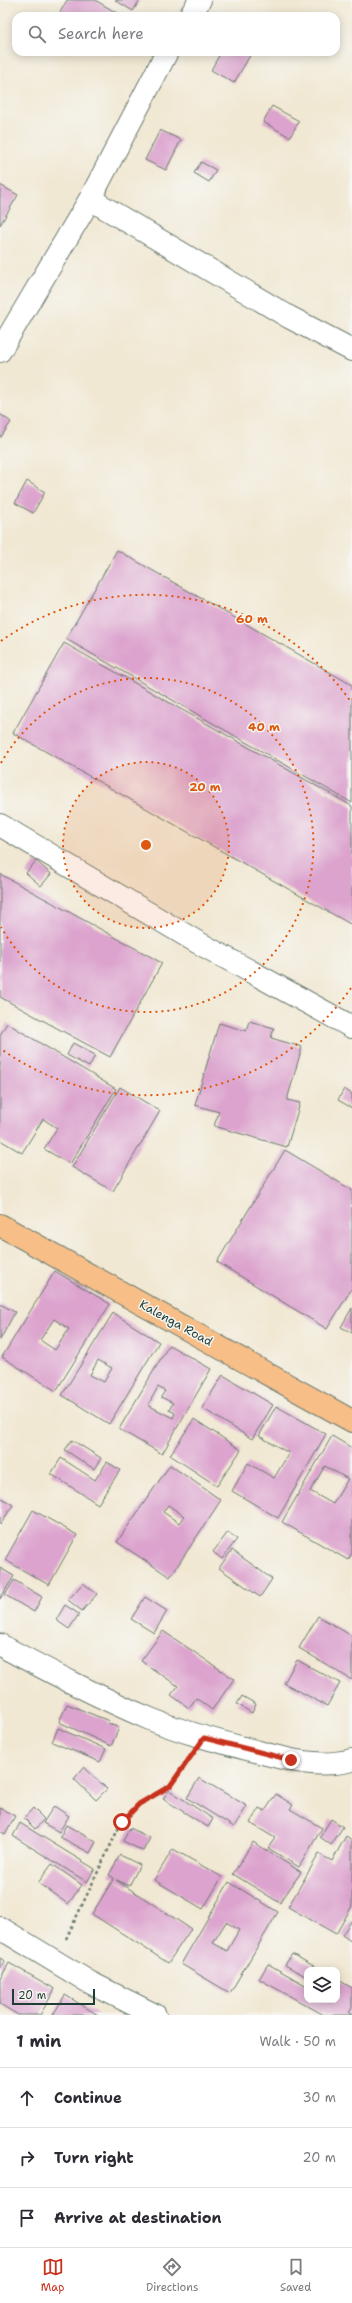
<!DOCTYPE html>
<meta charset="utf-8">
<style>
body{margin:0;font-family:"Shantell Sans",sans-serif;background:#f7f7f7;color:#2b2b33}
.controls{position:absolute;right:12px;bottom:12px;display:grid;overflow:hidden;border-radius:8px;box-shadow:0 2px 10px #0003}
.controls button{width:36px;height:36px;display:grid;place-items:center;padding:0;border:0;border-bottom:1px solid #e1e1e2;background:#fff;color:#2b2b33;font:20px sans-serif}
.scale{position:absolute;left:12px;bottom:10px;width:83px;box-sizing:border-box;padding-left:4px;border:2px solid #1f3d34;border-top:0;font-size:11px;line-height:14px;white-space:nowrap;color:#1f3d34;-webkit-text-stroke:3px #f6f6f2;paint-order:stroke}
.stop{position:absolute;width:12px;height:12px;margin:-9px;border:3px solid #c8321e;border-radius:50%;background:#fff}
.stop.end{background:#c8321e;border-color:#fff;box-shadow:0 1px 4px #0008}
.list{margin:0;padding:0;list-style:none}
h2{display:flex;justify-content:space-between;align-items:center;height:52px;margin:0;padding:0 16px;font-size:17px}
h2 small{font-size:13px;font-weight:400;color:#7c7c81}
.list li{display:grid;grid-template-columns:26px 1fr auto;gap:12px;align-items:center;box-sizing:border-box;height:60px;padding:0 16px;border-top:1px solid #e1e1e2}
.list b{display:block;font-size:15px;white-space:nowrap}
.list em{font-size:13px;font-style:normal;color:#7c7c81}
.icon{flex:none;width:22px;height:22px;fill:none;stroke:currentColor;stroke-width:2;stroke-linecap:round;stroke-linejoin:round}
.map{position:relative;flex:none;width:352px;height:2015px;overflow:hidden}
.search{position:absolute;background:#fff;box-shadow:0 2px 10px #0003;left:12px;right:12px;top:12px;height:44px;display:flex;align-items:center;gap:10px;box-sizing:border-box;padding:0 14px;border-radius:12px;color:#7c7c81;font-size:15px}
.sheet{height:232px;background:#fff}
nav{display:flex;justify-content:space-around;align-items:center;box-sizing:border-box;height:56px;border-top:1px solid #e1e1e2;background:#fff;font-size:11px;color:#7c7c81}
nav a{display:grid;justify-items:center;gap:2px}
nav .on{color:#c8321e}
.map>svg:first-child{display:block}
.building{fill:#dca3ce;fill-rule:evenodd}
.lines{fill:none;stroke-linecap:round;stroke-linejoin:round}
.minor-casing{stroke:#68796c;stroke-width:24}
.major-casing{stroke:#68796c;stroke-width:24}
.path{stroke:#68796c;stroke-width:2.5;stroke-dasharray:3 3;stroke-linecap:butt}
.minor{stroke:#fff;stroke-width:22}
.major{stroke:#f7be88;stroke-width:22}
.route{stroke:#c8321e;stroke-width:5}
.ring{fill:none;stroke:#de580e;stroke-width:2;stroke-dasharray:2 4}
.labels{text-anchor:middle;stroke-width:3;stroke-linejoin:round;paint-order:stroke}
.street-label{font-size:12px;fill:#1f3d34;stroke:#f6f6f2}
.centre{fill:#de580e;stroke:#f6f6f2;stroke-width:2}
.ring-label{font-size:12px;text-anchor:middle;font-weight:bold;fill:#de580e;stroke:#f6f6f2;stroke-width:3;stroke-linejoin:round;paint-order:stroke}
</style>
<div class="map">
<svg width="352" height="2015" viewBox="0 0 352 2015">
<rect width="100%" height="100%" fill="#f6f6f2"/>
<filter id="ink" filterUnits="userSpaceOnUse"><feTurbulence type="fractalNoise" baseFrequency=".025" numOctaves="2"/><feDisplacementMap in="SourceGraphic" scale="8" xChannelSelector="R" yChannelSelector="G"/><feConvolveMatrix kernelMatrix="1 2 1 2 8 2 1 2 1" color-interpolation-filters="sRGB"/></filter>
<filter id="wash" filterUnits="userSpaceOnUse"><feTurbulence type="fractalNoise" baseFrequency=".012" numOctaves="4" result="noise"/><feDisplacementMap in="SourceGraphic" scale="16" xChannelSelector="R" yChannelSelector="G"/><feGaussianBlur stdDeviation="0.9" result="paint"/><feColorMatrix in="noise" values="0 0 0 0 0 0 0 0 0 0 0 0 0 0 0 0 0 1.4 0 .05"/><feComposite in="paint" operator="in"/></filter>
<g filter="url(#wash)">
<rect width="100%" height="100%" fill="#f1e8d3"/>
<g id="blocks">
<path class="building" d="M67 0H95L122 16H58Z
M115 0H140L133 11Z
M221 52H252L234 83 211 70Z
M272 106 299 121 290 137 263 122Z
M160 130 181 140 166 170 145 160Z
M201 162 216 170 209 182 194 173Z
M0 185 18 195 0 225Z
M0 414 11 422 1 437H0Z
M27 481 45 492 33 513 15 503Z
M117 550 352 685V803L66 639Z
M64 643 352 806V925L13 733Z
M36 861 51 874 41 886 26 873Z
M0 874 162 963 110 1057 0 997Z
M249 1021 274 1028 271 1038 302 1047 287 1100 300 1103 287 1147 214 1126 219 1112 195 1105 219 1023 246 1031Z
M7 1023 116 1089 70 1164 44 1149 57 1128 43 1119 22 1153 0 1140V1035Z
M73 1043 95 1055 89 1067 67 1055Z
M120 1087 160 1111 113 1191 72 1167Z
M344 1089 352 1094V1108L338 1100Z
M285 1150 352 1190V1288L327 1329 217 1262Z
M55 1271 110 1304 56 1391 2 1357ZM54 1319 69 1329 55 1350 40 1340Z
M0 1304 15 1312 0 1340Z
M352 1308V1333L341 1327Z
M113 1313 159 1342 109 1424 62 1395ZM98 1360 112 1368 104 1382 90 1375Z
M169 1345 211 1369 162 1454 119 1429ZM158 1387 165 1391 161 1397 173 1403 169 1410 175 1413 173 1418 148 1405Z
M223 1375 273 1405 252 1439 202 1408Z
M276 1406 326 1434 278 1518 232 1491 248 1463 274 1478 289 1453 259 1436Z
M194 1419 241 1450 217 1486 170 1455Z
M332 1436 352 1448V1553L348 1560 282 1522ZM325 1466 348 1479 333 1504 310 1491Z
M72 1440 101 1458 94 1469 65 1450Z
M61 1458 95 1480 107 1462 120 1470 98 1504 51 1474Z
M170 1465 221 1500 170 1577 117 1542ZM168 1505 184 1516 179 1523 163 1512Z
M0 1497 13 1505 0 1525Z
M33 1510 77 1535 49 1585 5 1560Z
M228 1532 237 1539 222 1559 213 1552Z
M232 1550 272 1579 260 1597 219 1568Z
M0 1568 14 1576 0 1599Z
M14 1580 42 1597 34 1612 5 1595Z
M83 1583 97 1594 82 1611 68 1600Z
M145 1597 167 1611 154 1633 131 1619Z
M65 1605 79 1614 69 1629 56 1620Z
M318 1616 352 1636V1680L299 1648Z
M163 1631 234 1679 212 1710 196 1698 189 1708 171 1695 178 1686 141 1661Z
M297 1660 340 1683 327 1706 284 1683Z
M242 1696 256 1704 252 1713 237 1704Z
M67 1704 109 1721 108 1723 119 1728 111 1746 59 1722Z
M58 1728 106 1749 100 1762 52 1742Z
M84 1767 107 1789 96 1800 74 1779Z
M199 1778 247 1806 234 1827 187 1798Z
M169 1790 213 1819 208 1827 163 1799Z
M276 1794 293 1805 290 1809 322 1828 299 1867 268 1848 275 1838 250 1823 259 1808 265 1811Z
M54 1806 69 1816 59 1832 43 1823Z
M0 1808 15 1816 5 1834 0 1831Z
M33 1808 44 1819 35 1829 24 1818Z
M331 1819 343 1827 331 1845 320 1837Z
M20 1823 95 1869 87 1882 13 1836Z
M66 1825 96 1842 90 1853 60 1837Z
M130 1828 150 1838 143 1851 123 1841Z
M346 1836 352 1840V1906L336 1934 288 1907 319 1854 332 1861Z
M253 1842 301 1872 280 1903 233 1874Z
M173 1849 222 1877 203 1909 154 1880Z
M120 1855 140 1865 129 1886 117 1880H116L191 1929 168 1963 92 1914 114 1878 109 1875Z
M52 1864 82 1885 68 1904 38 1883Z
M229 1882 278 1912 230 1993 181 1964ZM226 1922 239 1930 227 1951 213 1943Z
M352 1920V1942L342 1935Z
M292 1954 321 1970H307V1977L285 1965Z
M0 1958 5 1961 0 1969Z
M9 1963 55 1989 40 2015H18L0 2004V1979Z
M268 1964 307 1986V2000H337V1979L352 1988V2008L349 2013 352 2015H324L259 1979Z
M65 1995 98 2015H53Z"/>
</g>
</g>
<g filter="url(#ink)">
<use href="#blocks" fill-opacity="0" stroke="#68796c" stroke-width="1"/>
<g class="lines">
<defs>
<path id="minor" d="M190 16 200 0
M90 199 289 317 352 350
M0 351 90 199 167 52
M0 825 197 942 352 1027
M0 1645C49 1671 98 1697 150 1719 182 1732 217 1741 251 1750 285 1759 317 1769 352 1760
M0 1928 89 1982 155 2015"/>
<path id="major" d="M0 1225 352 1421"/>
</defs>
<use href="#minor" class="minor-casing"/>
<use href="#major" class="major-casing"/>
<path class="path" d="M66 1939 122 1821 139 1804 170 1786 188 1759"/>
<use href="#minor" class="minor"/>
<use href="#major" class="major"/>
</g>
</g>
<g class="lines" filter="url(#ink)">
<path class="route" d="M122 1822 139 1804 170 1786 204 1738 291 1760"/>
</g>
<circle cx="146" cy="845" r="83" fill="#de580e" fill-opacity=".12"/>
<g class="ring">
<circle cx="146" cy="845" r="83"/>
<path d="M1 763A167 167 0 1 1 1 927"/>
<path d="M351 988A250 250 0 0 1 1 1049M1 641A250 250 0 0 1 351 702"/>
</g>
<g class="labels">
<g class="street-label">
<text transform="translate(176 1323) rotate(29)" y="4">Kalenga Road</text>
</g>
</g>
<circle cx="146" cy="845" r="6" class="centre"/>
<g class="ring-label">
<text x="252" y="623">60 m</text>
<text x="264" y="731">40 m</text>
<text x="205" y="791">20 m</text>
</g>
</svg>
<div class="controls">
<button><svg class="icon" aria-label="layers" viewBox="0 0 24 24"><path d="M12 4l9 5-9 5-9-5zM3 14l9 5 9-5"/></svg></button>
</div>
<div class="scale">20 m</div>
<div class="stop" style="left:122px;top:1822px"></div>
<div class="stop end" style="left:291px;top:1760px"></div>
<div class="search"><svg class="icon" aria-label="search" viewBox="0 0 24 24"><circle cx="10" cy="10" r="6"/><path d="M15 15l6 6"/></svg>Search here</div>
</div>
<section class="sheet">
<h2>1 min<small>Walk · 50 m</small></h2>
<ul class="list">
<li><svg class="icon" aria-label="ahead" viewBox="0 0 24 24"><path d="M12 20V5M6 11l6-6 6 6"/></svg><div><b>Continue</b></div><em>30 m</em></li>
<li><svg class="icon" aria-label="right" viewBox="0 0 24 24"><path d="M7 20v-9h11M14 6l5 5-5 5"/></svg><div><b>Turn right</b></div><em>20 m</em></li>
<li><svg class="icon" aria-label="arrive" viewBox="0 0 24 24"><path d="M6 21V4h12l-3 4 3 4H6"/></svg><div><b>Arrive at destination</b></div></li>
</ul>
</section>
<nav>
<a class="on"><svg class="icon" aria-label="map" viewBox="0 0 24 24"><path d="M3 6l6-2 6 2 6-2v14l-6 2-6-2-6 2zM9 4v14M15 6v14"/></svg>Map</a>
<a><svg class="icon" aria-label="directions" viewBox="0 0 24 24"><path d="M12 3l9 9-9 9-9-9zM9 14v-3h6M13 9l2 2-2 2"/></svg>Directions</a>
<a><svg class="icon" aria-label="saved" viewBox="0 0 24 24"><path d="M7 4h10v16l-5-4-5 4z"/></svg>Saved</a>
</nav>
